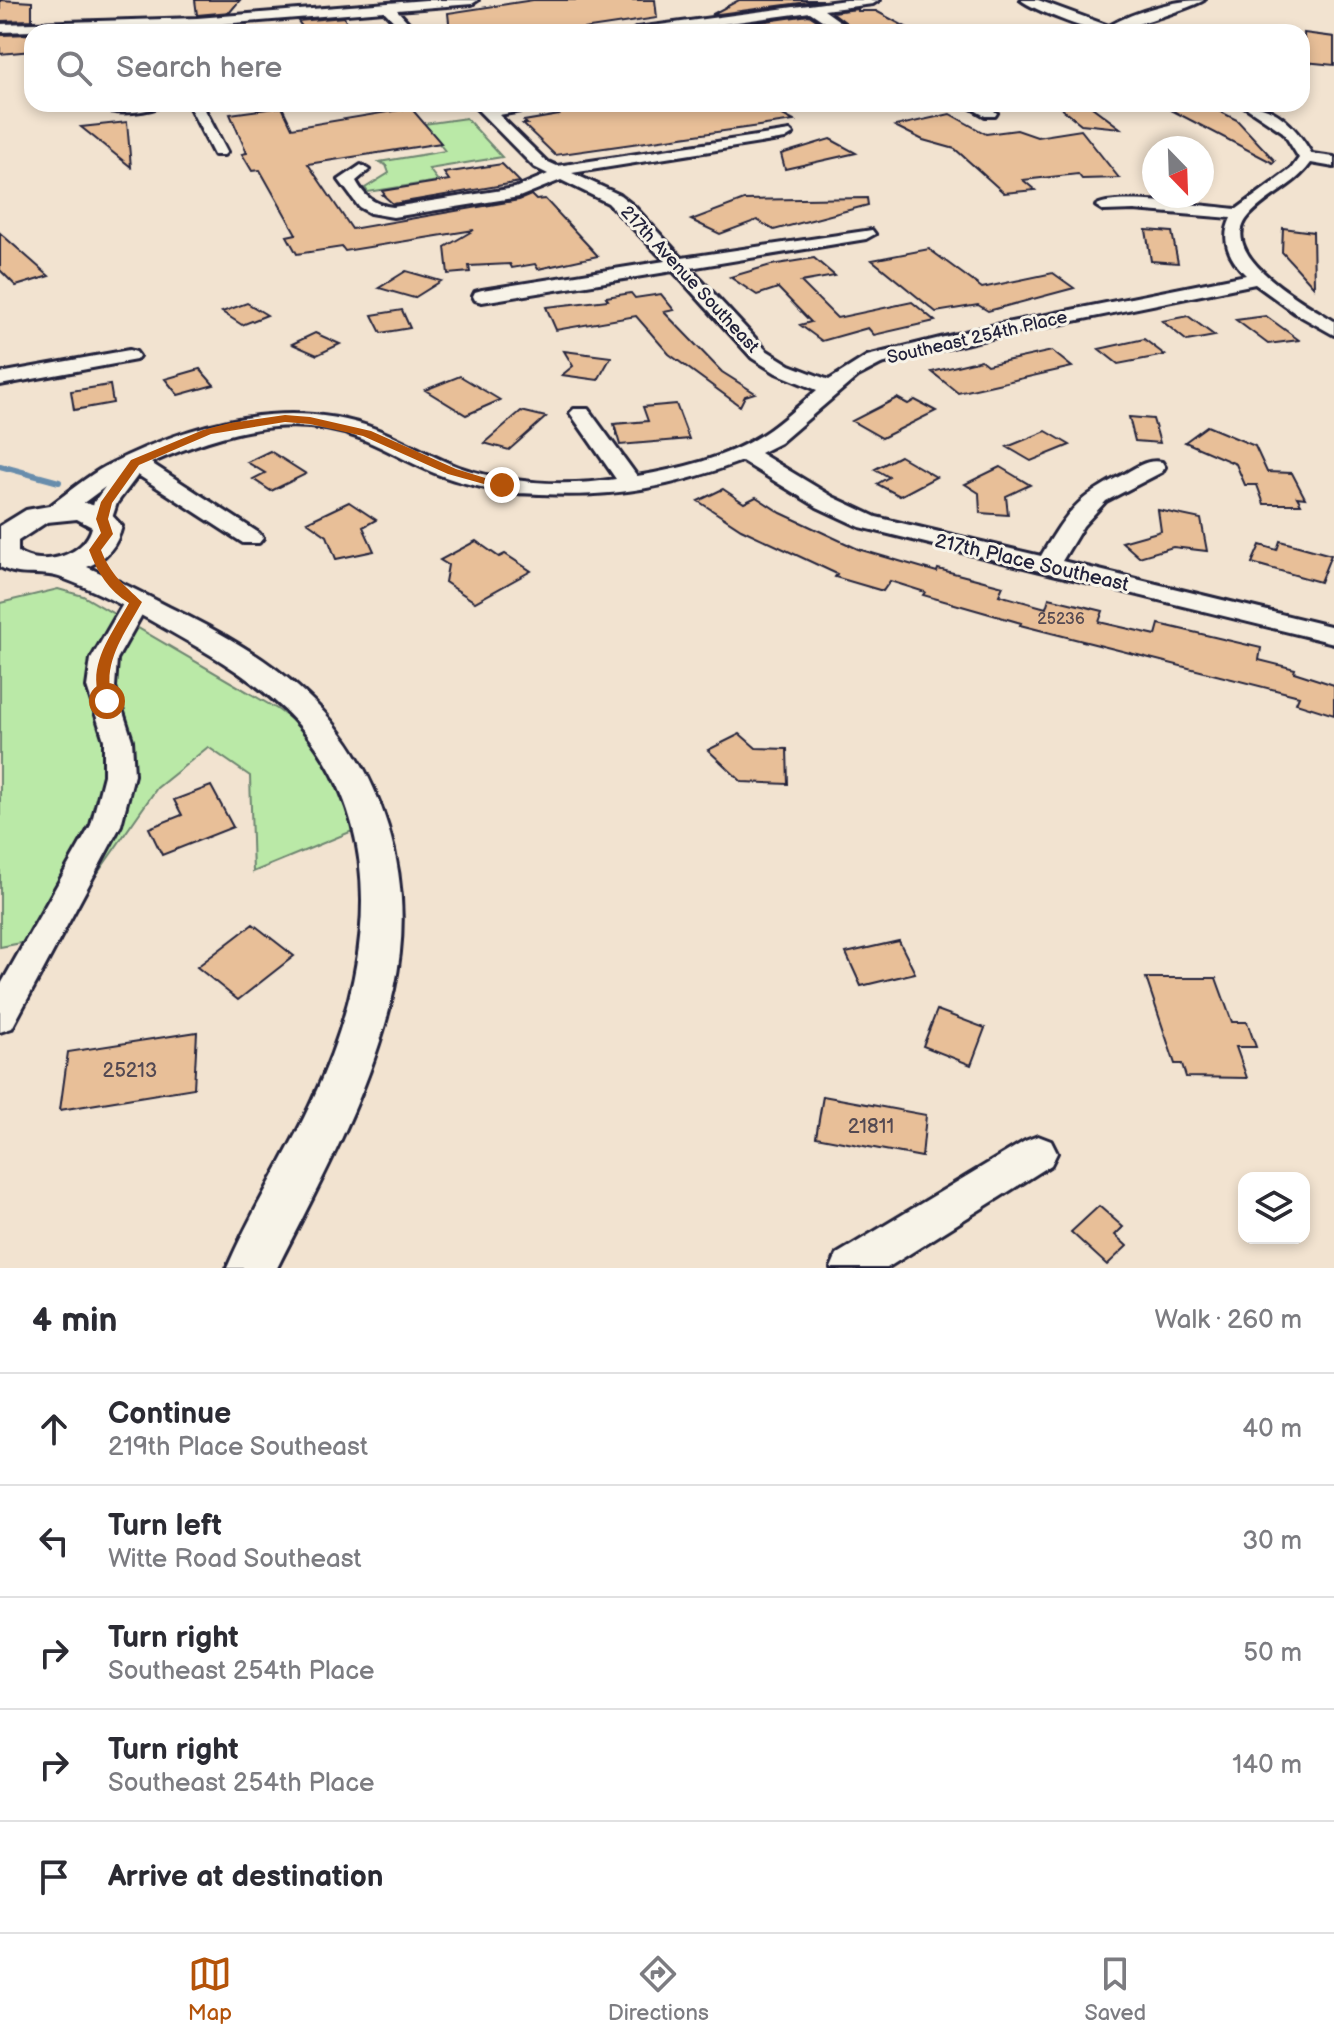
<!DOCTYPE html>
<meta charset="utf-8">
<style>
body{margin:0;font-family:"Balsamiq Sans",sans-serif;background:#f7f7f7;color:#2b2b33}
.controls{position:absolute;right:24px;bottom:24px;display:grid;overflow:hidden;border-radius:16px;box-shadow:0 4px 12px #0003}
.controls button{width:72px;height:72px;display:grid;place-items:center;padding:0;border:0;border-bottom:2px solid #e1e1e2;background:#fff;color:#2b2b33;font:40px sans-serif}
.compass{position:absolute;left:1142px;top:136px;width:72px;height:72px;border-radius:50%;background:#fff;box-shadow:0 4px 12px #0003;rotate:157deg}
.stop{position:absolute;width:24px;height:24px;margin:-18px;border:6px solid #b45309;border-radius:50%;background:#fff}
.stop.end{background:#b45309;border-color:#fff;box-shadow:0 2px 8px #0008}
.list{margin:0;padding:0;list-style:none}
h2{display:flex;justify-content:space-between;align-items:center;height:104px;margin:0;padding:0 32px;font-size:34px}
h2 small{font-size:26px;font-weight:400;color:#7c7c81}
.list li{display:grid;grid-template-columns:52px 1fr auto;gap:24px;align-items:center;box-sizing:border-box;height:112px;padding:0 32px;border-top:2px solid #e1e1e2}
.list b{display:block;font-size:30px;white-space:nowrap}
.list p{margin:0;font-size:26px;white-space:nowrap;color:#7c7c81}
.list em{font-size:26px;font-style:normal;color:#7c7c81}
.icon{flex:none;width:44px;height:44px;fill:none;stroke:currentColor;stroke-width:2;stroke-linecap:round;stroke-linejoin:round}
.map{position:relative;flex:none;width:1334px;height:1268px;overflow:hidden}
.search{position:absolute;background:#fff;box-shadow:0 4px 12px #0003;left:24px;right:24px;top:24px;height:88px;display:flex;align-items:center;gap:20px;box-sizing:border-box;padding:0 28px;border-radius:24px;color:#7c7c81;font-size:30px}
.sheet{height:664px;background:#fff}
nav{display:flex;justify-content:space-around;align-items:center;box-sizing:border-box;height:112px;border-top:2px solid #e1e1e2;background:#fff;font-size:22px;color:#7c7c81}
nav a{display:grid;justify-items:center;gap:4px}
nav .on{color:#b45309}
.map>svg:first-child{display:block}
.green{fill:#bae9a7;stroke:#6e8671;stroke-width:2}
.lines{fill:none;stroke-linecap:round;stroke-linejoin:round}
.stream{stroke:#688dac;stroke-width:6}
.building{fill:#e8bf98;stroke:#22223b;stroke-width:2}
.minor-casing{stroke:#22223b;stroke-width:6}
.tertiary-casing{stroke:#22223b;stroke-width:6}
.minor{fill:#f7f3e8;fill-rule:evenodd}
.tertiary{fill:#f7f3e8;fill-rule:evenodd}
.route{fill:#b45309}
.labels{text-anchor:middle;stroke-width:6;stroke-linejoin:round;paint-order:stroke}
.number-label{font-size:16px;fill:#544952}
.far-street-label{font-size:18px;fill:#22223b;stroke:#f7f3e8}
.street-label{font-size:20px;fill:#22223b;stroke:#f7f3e8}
.near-number-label{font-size:20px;fill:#544952}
</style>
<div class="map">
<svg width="1334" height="1268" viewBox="0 0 1334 1268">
<rect width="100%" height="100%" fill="#f2e3d0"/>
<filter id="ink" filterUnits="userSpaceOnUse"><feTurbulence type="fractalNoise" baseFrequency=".0125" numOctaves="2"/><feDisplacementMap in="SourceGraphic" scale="16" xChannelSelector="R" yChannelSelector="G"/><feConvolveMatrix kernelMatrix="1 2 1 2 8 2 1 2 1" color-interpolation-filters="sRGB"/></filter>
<g filter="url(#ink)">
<path class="green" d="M466 118 502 157 429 169 438 181 368 192 365 188 389 173 386 165 379 162 445 151 424 124Z
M58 589 83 596 277 709 321 741 372 823 253 872 250 776 208 747 157 788 53 937 0 947V603Z"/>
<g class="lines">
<path class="stream" d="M0 466 59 482"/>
</g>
<path class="building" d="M0 0 32 2V20L0 21Z
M195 0H240L230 12 197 15Z
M533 0H655L657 18 563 32H450L448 13Z
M739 0H823L711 15Z
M858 9V11H876L915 32H858L832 12Z
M809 15 835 32H734L726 27Z
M344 17 351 32H306L298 21Z
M1304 33 1334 37V65L1305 62Z
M32 34V51L0 54V35Z
M602 104H762L794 121 555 155 523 124H527L524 121 559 115 555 111Z
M1056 104H1088L1120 128 1081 124Z
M1205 104 1237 120 1275 161 1273 163 1171 110Z
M282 107 292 128 411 108 441 143 308 164 352 229 519 200 531 195 536 200 545 199 598 256 538 269 535 264 512 268 510 264 469 266 470 272 448 274 445 247 474 230 345 251 342 247 297 254 287 236 296 234 260 170 252 171 242 154 247 153 230 114Z
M950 114 986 134 1017 130 1037 137 1081 130 1119 178 1082 179 1078 174 1023 180 1035 190 1004 193 955 149 923 140 895 126Z
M127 122 131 167 81 127Z
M830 139 856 153 785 169 781 154Z
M502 164 520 182 393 204 383 195H385L382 191 449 180 444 173Z
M867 198 868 205 774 230 757 220 720 234 691 220 744 200Z
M1283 228 1313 232 1314 287 1282 252Z
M1146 230 1172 232 1178 263 1151 261Z
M0 233 49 276 16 286 0 270Z
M929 249 982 288 1053 273 1074 288 988 311 978 305 936 312 872 260Z
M814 258 835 276 801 282 837 318 912 302 935 321 874 335 868 328 822 341 800 325 811 322 778 288 757 295 730 277 771 265Z
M406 271 441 281 414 298 379 288Z
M631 293 635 298 661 294 674 310 664 312 722 372 755 393 745 396 740 406 669 354 636 316 556 330 546 307 608 300 606 297Z
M247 303 267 315 242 325 222 312Z
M402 310 410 328 381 333 372 315Z
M1188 316 1215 336 1187 341 1162 321Z
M1266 316 1299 340 1268 344 1236 320Z
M315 333 340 344 317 355 292 344Z
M1144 339 1165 355 1118 364 1099 349Z
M564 351 611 357 598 380 562 375 573 366Z
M1052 351 1072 367 958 393 932 372 981 360 987 365Z
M200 369 214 385 178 395 165 379Z
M460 376 500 400 466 415 425 390Z
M110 385 113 403 74 410 71 391Z
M897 398 908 404 915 400 936 411 882 438 852 421Z
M676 404 689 439 620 445 614 424 648 421 643 407Z
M521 411 546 417 509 450 484 443Z
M1129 417 1153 419 1160 443 1135 441Z
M1207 426 1255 446 1267 472 1292 473 1305 498 1297 497 1301 504H1264L1257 485H1245L1236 464 1185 442Z
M1046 431 1070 445 1031 461 1007 447Z
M270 451 306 474 271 491 253 479 265 473 247 462Z
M900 456 936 477 900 496 877 484 889 477 875 469Z
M1000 467 1030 485 1006 496 1008 515 980 513 979 493 965 484Z
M723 489 744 503 756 497 781 513 858 549 937 572 938 569 1003 586 999 595 1046 608 1049 598 1103 611 1099 622 1156 635 1159 624 1261 648 1259 660 1295 669 1294 672 1334 685V715L1296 703 1299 696 1020 625 1021 623 923 595 925 592 890 581 883 591 835 577 837 574 741 529 698 501Z
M349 502 376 520 363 527 374 551 336 559 327 536 307 522Z
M1158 510 1201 519 1207 551 1173 547 1139 557 1122 542 1161 531Z
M476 541 499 557 505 554 531 571 475 602 445 582 448 565 440 560Z
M1280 541 1331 555 1320 582 1252 563 1260 545 1277 550Z
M740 734 756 748 787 749 788 784 742 782 708 750Z
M211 786 233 827 162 855 149 828 182 815 174 800Z
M253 924 294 956 238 1000 197 967Z
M899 941 915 973 861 986 846 953Z
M1146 978H1216L1232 1022H1247L1256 1047H1236L1247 1078 1186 1077 1182 1064H1175Z
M937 1010 985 1028 971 1065 923 1046Z
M197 1032 194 1088 60 1110 68 1052Z
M823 1096 926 1115 922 1157 816 1137Z
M1099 1206 1123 1227 1115 1235 1127 1246 1107 1265 1071 1232Z"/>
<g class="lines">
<defs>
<path id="minor" d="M426 0H478L472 4 397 10 417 32H404L384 11 197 26 0 32V24L197 18Z
M846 0H879L873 4 824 10 855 32H840L810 12 665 32H631L637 28Z
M1021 0H1038L1109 26C1136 11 1173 0 1204 0 1194 7 1114 33 1103 32 1086 30 1034 10 1021 0Z
M110 104H163C152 112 115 116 104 108Z
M188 104H202L227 152 224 155H214Z
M472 104H487L491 108 545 104 538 108 499 115 546 161 557 166 790 131 793 134 785 139 572 173 620 195 634 206 682 258 872 230 875 234 866 239 690 268 766 350 790 365 829 380 867 356 981 328 1246 275C1229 258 1220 240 1231 218L1134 210 1104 211 1096 206C1110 193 1213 207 1237 209L1291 169 1299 158 1283 132 1241 104C1276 104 1295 126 1312 154L1334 157V167L1311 163C1295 186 1268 195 1249 216 1214 255 1308 305 1334 321V335L1295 313 1255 284 981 340 881 364 858 376 780 443 760 453 833 497 876 517 1041 556C1068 510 1078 497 1126 473 1138 466 1148 459 1162 462L1165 467 1162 472 1106 501 1083 526 1062 561 1334 627V643L860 527 817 507 742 461C673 487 614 498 540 494 527 493 512 494 498 491 481 487 462 483 445 477 416 467 390 450 362 439 290 411 218 434 151 463L259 533 263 538 259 543H243L138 475 117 503 110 524H94L90 519 94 502 105 487 67 515H51L47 510 51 505C69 492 86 477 106 466 188 424 286 395 376 429 405 440 431 457 459 467 507 484 567 487 616 479L570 413 574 409H588L637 476C680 469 726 458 763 434 782 422 800 404 817 390L776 373 752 358 673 271 482 302 475 300 473 296 475 292 482 290 665 261 608 203 561 180 519 197 393 217 370 213 359 207 339 180 361 165 369 170 356 181C365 197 374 205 393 207L515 188 548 174 534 167Z
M964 104H983L997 113 995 116H985Z
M129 350 136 352 139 356 136 360 0 385V373Z
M136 594 145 597 149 602 117 659 115 687 132 740 134 775 121 825 12 1028 0 1032V986L91 825 104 775V740L87 687 91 659 127 597Z
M1038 1136 1051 1141 1057 1153 1051 1165 887 1268H831L837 1254 1025 1141Z"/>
<path id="tertiary" d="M78 501 106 509 122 526C117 546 106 559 87 567 115 579 142 593 169 607 273 657 353 712 388 827 404 880 406 935 394 989 373 1087 322 1179 277 1268H227C251 1211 286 1158 312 1101 361 995 389 866 324 759 296 711 246 675 199 648 161 626 99 590 59 577 40 571 19 578 0 567V526L26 510ZM77 519 92 527C85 556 42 568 18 552V541L47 522Z"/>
</defs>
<use href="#minor" class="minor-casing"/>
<use href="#tertiary" class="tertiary-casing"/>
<use href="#minor" class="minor"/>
<use href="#tertiary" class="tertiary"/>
</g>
</g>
<path class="route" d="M285 415 310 417 371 431 456 469 508 485 502 489 448 474 363 436 310 424 285 422 211 434 139 465 112 503 108 519 113 534 101 550C110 574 124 585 142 602 125 633 100 665 113 701L111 704H102C84 668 112 634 129 603 109 591 97 572 89 550L101 533 96 519 101 502 131 460 203 430 230 423Z"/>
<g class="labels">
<g class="number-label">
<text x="1061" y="624">25236</text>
</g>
<g class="far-street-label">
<text transform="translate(690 279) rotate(47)" y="6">217th Avenue Southeast</text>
<text transform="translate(977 337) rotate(-13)" y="6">Southeast 254th Place</text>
</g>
<g class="street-label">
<text transform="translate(1032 562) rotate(13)" y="7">217th Place Southeast</text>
</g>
<g class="near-number-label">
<text x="130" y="1077">25213</text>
<text x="871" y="1133">21811</text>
</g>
</g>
</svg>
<div class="controls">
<button><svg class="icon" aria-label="layers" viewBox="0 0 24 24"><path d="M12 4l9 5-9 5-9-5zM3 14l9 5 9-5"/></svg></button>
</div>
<svg class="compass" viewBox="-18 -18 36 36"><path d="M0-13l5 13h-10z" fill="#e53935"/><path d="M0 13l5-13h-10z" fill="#7c7c81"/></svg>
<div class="stop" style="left:107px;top:701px"></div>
<div class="stop end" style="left:502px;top:485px"></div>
<div class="search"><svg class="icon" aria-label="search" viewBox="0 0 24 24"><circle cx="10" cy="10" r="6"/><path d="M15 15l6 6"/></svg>Search here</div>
</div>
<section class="sheet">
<h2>4 min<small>Walk · 260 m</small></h2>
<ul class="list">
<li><svg class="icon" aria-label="ahead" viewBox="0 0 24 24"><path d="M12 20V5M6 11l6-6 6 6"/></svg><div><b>Continue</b><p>219th Place Southeast</p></div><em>40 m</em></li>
<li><svg class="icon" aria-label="left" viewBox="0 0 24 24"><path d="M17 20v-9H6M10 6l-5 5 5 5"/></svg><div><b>Turn left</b><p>Witte Road Southeast</p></div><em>30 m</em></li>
<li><svg class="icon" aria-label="right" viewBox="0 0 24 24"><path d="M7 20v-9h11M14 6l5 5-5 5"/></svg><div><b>Turn right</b><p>Southeast 254th Place</p></div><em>50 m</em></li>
<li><svg class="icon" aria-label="right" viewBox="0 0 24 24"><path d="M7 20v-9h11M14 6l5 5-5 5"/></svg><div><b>Turn right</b><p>Southeast 254th Place</p></div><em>140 m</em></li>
<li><svg class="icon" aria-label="arrive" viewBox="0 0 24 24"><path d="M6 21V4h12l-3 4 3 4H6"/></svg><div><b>Arrive at destination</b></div></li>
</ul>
</section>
<nav>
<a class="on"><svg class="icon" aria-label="map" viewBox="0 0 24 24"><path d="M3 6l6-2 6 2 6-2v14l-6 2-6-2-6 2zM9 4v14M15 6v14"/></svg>Map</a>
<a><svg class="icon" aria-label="directions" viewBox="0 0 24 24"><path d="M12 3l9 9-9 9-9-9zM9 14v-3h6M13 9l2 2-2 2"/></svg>Directions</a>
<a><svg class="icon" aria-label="saved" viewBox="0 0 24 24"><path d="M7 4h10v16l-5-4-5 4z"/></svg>Saved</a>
</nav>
